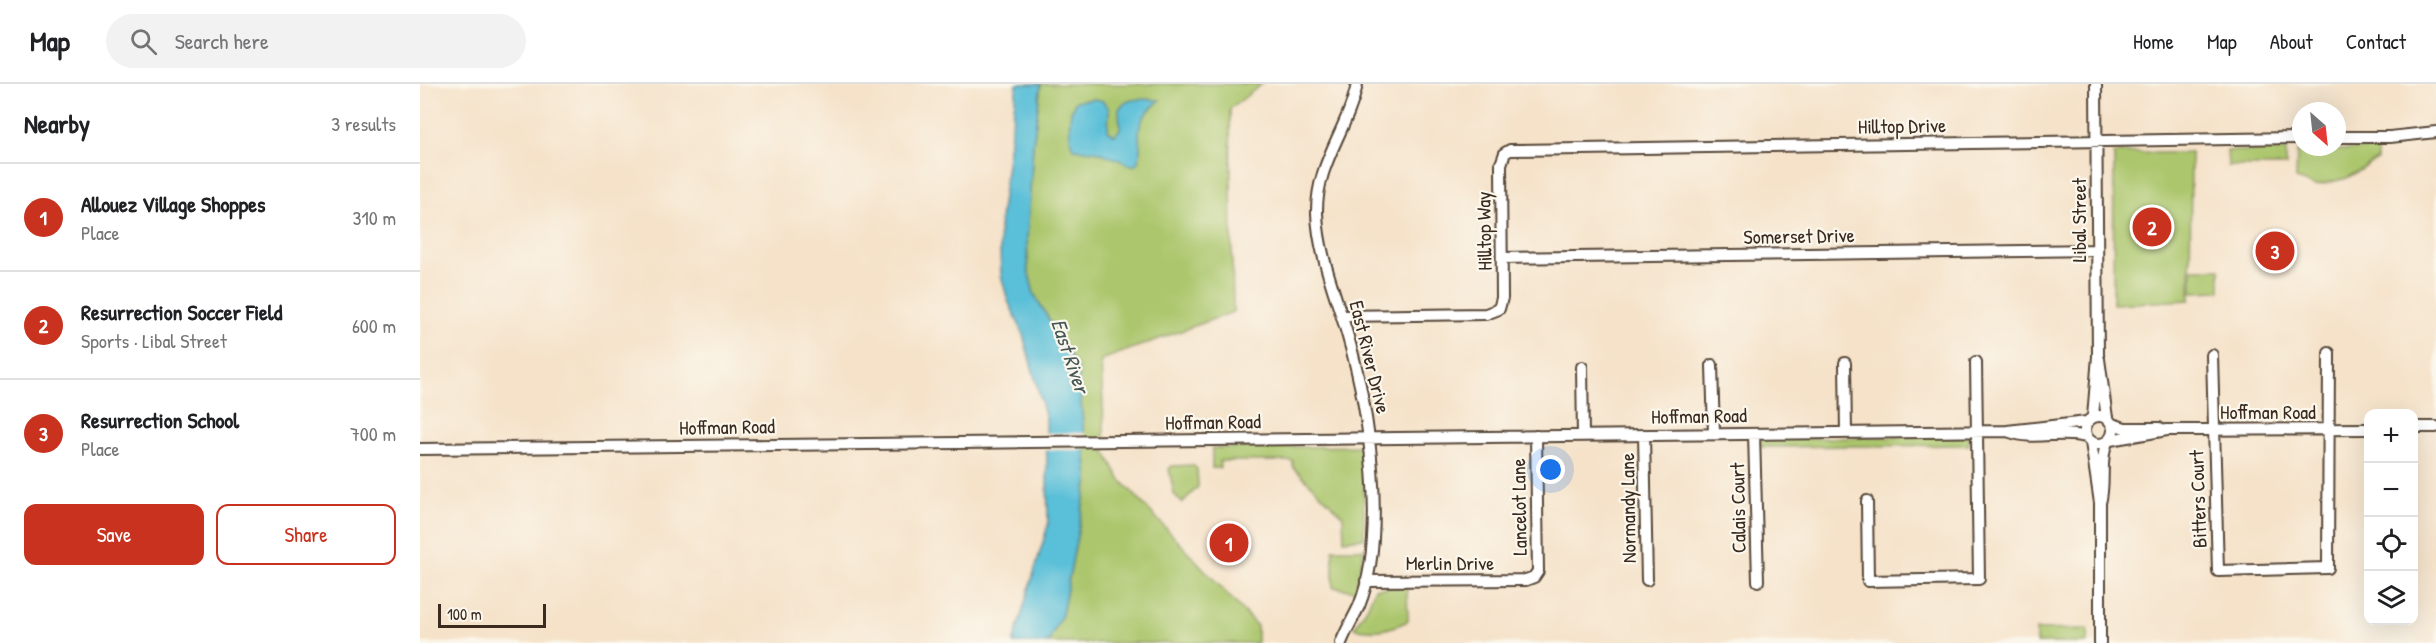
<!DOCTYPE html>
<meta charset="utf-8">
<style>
body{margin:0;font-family:"Patrick Hand",sans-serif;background:#f2f2f2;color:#202124}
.controls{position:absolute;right:18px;bottom:18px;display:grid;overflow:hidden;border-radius:12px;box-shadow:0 6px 24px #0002}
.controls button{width:54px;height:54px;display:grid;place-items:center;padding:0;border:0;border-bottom:2px solid #e0e0e0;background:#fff;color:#202124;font:30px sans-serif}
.compass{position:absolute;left:1872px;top:18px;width:54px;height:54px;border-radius:50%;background:#fff;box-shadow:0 6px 24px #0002;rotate:153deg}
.scale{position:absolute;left:18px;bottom:15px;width:108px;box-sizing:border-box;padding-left:6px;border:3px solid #3b2a1e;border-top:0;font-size:16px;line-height:21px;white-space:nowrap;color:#3b2a1e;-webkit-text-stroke:4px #fbf7ec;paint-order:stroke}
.you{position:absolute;left:1131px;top:386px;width:21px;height:21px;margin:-15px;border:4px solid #fff;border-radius:50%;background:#1a73e8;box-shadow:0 0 0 9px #1a73e833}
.badge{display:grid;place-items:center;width:39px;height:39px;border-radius:50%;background:#c8321e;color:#fff;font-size:20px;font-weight:700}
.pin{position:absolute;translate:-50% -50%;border:3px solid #fff;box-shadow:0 2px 6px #0006}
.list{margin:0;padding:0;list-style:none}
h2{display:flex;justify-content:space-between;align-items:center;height:78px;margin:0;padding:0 24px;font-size:26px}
h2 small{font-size:20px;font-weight:400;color:#757577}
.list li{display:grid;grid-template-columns:39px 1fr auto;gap:18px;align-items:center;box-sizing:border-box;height:108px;padding:0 24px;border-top:2px solid #e0e0e0}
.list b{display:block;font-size:22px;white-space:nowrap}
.list p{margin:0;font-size:20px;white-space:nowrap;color:#757577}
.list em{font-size:20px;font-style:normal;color:#757577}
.actions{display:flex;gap:12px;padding:18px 24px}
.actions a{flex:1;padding:14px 0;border:2px solid #c8321e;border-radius:12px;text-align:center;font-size:21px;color:#c8321e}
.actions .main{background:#c8321e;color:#fff}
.icon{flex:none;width:33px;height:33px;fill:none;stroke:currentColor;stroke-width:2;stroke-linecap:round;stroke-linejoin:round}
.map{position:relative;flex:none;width:2016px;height:559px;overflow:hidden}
header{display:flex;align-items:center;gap:36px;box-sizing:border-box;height:84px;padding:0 30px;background:#fff;border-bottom:2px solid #e0e0e0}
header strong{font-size:28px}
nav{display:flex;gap:33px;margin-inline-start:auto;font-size:21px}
.search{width:420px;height:54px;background:#f2f2f2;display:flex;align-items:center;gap:15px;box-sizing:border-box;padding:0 21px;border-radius:33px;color:#757577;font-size:22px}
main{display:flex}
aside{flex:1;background:#fff}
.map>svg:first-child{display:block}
.green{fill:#abc66c;stroke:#737845;stroke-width:1.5}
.water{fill:#5abfd8;stroke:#4a747b;stroke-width:1.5}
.pier{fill:#f5e2c9}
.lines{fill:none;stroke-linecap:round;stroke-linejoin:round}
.minor-casing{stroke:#574638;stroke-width:14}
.minor{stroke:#fff;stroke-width:10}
.labels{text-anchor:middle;stroke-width:4.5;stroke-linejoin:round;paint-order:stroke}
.street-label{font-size:20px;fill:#3b2a1e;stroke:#fbf7ec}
.water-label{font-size:21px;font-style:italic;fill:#445756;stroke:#fbf7ec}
</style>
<header>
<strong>Map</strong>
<div class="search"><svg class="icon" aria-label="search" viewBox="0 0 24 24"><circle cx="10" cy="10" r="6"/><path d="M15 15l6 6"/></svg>Search here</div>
<nav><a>Home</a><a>Map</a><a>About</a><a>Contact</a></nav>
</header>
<main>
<aside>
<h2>Nearby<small>3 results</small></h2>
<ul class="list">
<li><span class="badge">1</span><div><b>Allouez Village Shoppes</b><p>Place</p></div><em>310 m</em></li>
<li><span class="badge">2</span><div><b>Resurrection Soccer Field</b><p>Sports · Libal Street</p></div><em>600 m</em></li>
<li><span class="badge">3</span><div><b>Resurrection School</b><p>Place</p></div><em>700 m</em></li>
</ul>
<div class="actions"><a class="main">Save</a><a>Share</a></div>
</aside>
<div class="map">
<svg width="2016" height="559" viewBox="0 0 2016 559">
<rect width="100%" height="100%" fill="#fbf7ec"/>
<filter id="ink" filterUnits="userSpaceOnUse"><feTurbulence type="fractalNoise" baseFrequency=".0167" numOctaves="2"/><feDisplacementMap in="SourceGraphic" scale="12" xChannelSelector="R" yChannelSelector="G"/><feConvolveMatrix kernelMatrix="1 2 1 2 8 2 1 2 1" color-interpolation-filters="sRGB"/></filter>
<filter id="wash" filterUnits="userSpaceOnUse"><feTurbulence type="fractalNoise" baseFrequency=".008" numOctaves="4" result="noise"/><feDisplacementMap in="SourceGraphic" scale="24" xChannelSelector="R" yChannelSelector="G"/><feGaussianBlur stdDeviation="1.35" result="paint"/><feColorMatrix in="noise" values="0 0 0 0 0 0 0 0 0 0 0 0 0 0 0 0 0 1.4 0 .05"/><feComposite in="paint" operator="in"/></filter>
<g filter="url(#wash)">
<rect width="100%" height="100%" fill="#f5e2c9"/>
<path class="green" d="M621 0H842L810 25 813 228 681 276 685 367 700 395 837 542V559H628L642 530 668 395 658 285 614 210 608 186 607 155 613 61Z
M1957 65V76L1927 94 1895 102 1876 95 1877 67Z
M1866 66V82H1808L1807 67Z
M1694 69H1771L1770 216 1693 220Z
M1772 185H1800V207L1772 208Z
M1549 352V361L1340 363 1342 355Z
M943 362 944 454 924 456 923 432 873 383V377H800V384H792V364Z
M773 381 777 385 778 403 762 419 754 410 749 385 752 382Z
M913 465H944L935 507 913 503Z
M987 503 988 537C968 546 955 549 934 544L948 522 955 504Z
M1668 545V559H1616V546Z"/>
<path class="water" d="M597 0H621L613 61 607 155 608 186 614 210 658 285 668 395 642 530 628 559H593L628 441 626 335 602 247 588 217 581 191 579 144Z
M675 15 683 17 689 25 688 47 695 51 700 45 699 25C709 11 725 16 740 16 732 24 723 30 720 42 716 54 726 73 714 82L676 67 653 65C648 53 648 27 656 17Z"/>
<path class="pier" d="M624 349H665L667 366H624Z"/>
</g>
<g filter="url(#ink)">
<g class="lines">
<defs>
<path id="minor" d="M1917 53H1970L2016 48
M1082 174 1677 166
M922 232 1066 230 1079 225 1082 214 1081 80 1085 69 1090 66 1881 54
M1792 271 1798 487 1908 484 1909 269
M1679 275 1687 334
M1425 279 1426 349
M1292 281 1294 350
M1162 283 1163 352
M1665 346a14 14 0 1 1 28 0a14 14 0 1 1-28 0Z
M1673 333 1678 272 1676 0
M1692 340 1705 344H1739
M1994 343H2016
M1590 348C1615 357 1641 346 1666 353
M1334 350 1338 497
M1224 351 1227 496
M1690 356 1747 346 1948 345
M1671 358 1680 419V559
M0 365 1587 347 1667 338
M1447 417 1448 497 1559 495 1556 278
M1680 419C1686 398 1679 378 1687 358
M946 497 1106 496 1114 493 1118 487 1116 352
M921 559C926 546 933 535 939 522 968 451 949 325 928 253 917 214 898 170 897 129 896 79 928 46 937 0"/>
</defs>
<use href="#minor" class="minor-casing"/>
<use href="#minor" class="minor"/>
</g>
</g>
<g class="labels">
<g class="street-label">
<text transform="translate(1482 42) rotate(-1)" y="7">Hilltop Drive</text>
<text transform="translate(1659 136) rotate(-90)" y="7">Libal Street</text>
<text transform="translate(1064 147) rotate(-91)" y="7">Hilltop Way</text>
<text transform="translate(1379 152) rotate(-1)" y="7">Somerset Drive</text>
<text transform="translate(950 273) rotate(76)" y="7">East River Drive</text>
<text x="1848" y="335">Hoffman Road</text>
<text transform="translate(1279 332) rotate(-1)" y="7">Hoffman Road</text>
<text transform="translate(793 338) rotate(-1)" y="7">Hoffman Road</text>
<text transform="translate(307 343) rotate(-1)" y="7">Hoffman Road</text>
<text transform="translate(1778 415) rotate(-92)" y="7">Bitters Court</text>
<text transform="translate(1099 423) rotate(-91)" y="7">Lancelot Lane</text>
<text transform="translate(1208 424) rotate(-91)" y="7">Normandy Lane</text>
<text transform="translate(1318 424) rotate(-91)" y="7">Calais Court</text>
<text x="1030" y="486">Merlin Drive</text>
</g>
<g class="water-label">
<text transform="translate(650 272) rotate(71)" y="7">East River</text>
</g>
</g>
</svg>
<div class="controls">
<button>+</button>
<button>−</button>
<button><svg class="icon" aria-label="locate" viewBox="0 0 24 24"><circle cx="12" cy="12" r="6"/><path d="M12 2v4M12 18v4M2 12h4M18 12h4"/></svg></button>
<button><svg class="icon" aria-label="layers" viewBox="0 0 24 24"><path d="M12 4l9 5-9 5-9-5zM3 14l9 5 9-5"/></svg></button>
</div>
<svg class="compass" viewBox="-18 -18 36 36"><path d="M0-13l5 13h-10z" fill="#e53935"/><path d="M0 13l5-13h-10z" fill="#757577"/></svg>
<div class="scale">100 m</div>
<div class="you"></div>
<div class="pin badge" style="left:809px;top:459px">1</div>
<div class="pin badge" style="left:1732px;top:143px">2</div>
<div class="pin badge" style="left:1855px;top:167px">3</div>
</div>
</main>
